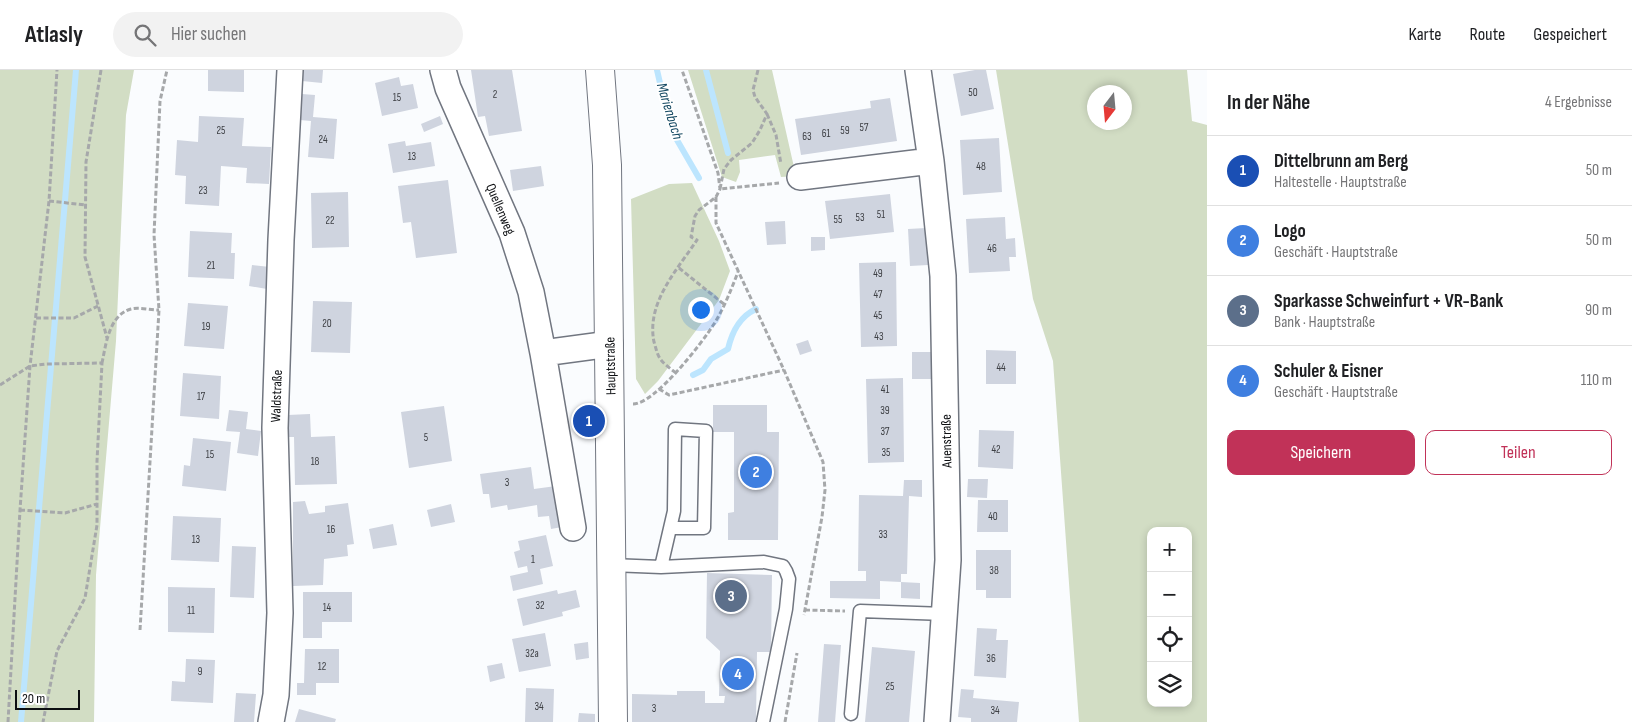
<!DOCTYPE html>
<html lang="de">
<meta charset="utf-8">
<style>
body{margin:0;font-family:"Sofia Sans Condensed",sans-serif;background:#f2f2f2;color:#202124}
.controls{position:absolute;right:15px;bottom:15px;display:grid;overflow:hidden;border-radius:10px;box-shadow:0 2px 8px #0003}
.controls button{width:45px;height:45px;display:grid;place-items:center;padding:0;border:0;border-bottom:1px solid #e0e0e0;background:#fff;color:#202124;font:25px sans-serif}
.compass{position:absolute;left:1087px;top:15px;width:45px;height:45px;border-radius:50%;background:#fff;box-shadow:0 2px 8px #0003;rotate:196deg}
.scale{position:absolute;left:15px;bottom:12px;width:65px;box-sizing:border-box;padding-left:5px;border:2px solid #0d0f12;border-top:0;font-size:14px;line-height:18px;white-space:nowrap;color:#0d0f12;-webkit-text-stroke:4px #fff;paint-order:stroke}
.you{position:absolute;left:700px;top:239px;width:18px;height:18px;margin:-12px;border:4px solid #fff;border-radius:50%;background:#1a73e8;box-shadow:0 0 0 8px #1a73e833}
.badge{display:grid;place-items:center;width:32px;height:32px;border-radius:50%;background:#c13258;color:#fff;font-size:16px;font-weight:700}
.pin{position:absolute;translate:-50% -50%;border:2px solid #fff;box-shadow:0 1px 5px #0006}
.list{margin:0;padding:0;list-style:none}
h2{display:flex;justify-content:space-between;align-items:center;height:65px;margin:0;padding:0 20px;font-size:21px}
h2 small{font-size:16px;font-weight:400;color:#757577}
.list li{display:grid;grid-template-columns:32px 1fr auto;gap:15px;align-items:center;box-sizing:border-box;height:70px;padding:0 20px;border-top:1px solid #e0e0e0}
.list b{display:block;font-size:19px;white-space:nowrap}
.list p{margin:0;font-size:16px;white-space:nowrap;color:#757577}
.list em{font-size:16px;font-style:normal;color:#757577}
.actions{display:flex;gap:10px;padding:15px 20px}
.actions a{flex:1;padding:11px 0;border:1px solid #c13258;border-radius:10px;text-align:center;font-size:18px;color:#c13258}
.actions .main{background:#c13258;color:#fff}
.icon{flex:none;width:28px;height:28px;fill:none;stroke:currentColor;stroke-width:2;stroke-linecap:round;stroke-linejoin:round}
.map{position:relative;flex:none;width:1207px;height:652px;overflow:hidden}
header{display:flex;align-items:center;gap:30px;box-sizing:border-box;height:70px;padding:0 25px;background:#fff;border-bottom:1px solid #e0e0e0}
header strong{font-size:24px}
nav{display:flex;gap:28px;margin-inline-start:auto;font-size:18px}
.search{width:350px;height:45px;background:#f2f2f2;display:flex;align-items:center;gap:12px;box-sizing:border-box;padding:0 18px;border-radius:28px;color:#757577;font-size:19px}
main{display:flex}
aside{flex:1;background:#fff}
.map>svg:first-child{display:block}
.green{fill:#d2ddc4;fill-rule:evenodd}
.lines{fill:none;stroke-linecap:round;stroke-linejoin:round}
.stream{stroke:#bce5fe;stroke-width:6}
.building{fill:#cfd4df}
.lane-casing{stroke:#717680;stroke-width:15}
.street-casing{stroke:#717680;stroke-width:28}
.secondary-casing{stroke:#717680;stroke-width:30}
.path{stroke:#a6a8aa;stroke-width:3;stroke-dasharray:5 2.5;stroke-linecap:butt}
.lane{stroke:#fff;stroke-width:12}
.street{stroke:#fff;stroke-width:25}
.secondary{stroke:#fff;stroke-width:28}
.labels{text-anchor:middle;stroke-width:4;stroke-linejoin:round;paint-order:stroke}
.number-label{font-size:11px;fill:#3e4045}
.street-label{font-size:14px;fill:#0d0f12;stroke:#fff}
.water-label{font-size:15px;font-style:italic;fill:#174a63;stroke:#fff}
</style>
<header>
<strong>Atlasly</strong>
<div class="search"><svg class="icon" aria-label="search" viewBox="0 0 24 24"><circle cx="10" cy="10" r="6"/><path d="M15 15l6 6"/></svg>Hier suchen</div>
<nav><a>Karte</a><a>Route</a><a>Gespeichert</a></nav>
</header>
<main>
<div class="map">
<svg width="1207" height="652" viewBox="0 0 1207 652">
<rect width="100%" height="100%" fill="#fafcfe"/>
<path class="green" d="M0 0H134L126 45 116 271 96 505 94 652H0Z
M688 0H772L796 106 781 107 775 85 739 90 740 102 736 112 722 107Z
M996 0H1187L1192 51 1207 55V652H1079L1053 291 1033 229ZM1124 22V52H1094V22ZM1151 461H1188V633H1151Z
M692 113 719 171 730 201 719 230 658 311 645 324 636 309 631 129 669 114Z"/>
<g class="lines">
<path class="stream" d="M657 0 666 39 677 70 699 108
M706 0 728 83
M693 305 703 300 711 289 728 279C732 262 739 247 756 239
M21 652 76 0"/>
</g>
<path class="building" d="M208 0H244V22L208 21Z
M303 0H323L322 13 302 11Z
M471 0H512L522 61 489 66 485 46 478 47Z
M975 0H986L994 39 961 46 953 4Z
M399 7 401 16 413 14 418 38 382 46 375 13Z
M302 24 315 25 313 47 337 49 334 89 308 87 311 51 300 50Z
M890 28 897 71 801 85 795 49 871 38 870 31Z
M199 46 244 48 242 76 271 77 269 114 246 113 247 98 221 96 219 136 185 134 186 106 175 105 177 70 198 72Z
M440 46 443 54 424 62 421 54Z
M999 68 1002 122 963 125 960 70Z
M405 71 406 76 431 72 435 96 393 103 388 74Z
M541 96 544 116 513 121 510 100Z
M448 110 457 183 416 188 411 152 403 153 398 116Z
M348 122 349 177 312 178 311 123Z
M890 124 894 162 830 169 825 131Z
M1005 147 1006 169 1015 168 1016 187H1009L1010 201 969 203 966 149Z
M785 151 786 174 767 175 765 152Z
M926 158 928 195 910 196 908 159Z
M190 161 232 163 231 183H235L234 209 188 207Z
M811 167H825V180L811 181Z
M896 192 897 276 861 277 859 193Z
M252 195 270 197 267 219 249 216Z
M313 231 352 232 350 283 311 282Z
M188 233 228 236 224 279 184 276Z
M808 270 812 281 800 285 796 274Z
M986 280 1016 281V314H986Z
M912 282H932V309H912Z
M183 303 221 306 219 349 180 346Z
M903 308 904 392 868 393 866 309Z
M713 335H767V362H779L778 470H728V443L734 442V362H713Z
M444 336 452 391 409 398 401 342Z
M229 340 248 342 246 359 261 361 258 386 237 383 240 362 226 361Z
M310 344 311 367 335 366 337 414 295 415 294 367H289L288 345Z
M979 360 1014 361 1013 399 978 397Z
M193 368 231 372 226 421 182 416 184 395 190 396Z
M531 397 534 419 556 416 562 457 551 459 549 446 538 447 537 435 508 440 507 435 491 438 489 424H483L480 404Z
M968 409H988L987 428 967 427Z
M904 410H922V427L909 426 907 504H901V512L880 511V529L830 528V511H866V501H858L859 425 903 426Z
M978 430H1008V462H977Z
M305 431 309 444 325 442V436L348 433 354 474 347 475 348 486 324 489 323 515 293 516V432Z
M451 434 455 452 431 457 427 440Z
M173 446 221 448 219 492 171 490Z
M393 454 397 475 373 479 369 459Z
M546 465 553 496 540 499 543 514 513 521 510 506 528 502 527 496 518 498 514 482 520 480 518 471Z
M232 476 256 477 254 528 230 527Z
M976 480H1011V528H986V520H976Z
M707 503 772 505 771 582H757L756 652H632V624L677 625V621H705V633H724L725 626H719L720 581 706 568Z
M901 512 920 513V529L901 528Z
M168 517 215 518 214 563 168 562Z
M557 520 558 524 576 520 580 537 562 542 563 546 523 556 517 529Z
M303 522H352V552H322V568H303Z
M977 558 997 559 996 570H1008L1006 608 974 606Z
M545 563 551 596 519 602 512 569Z
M588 572 589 588 576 590 574 574Z
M824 574 841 575 835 652H818Z
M872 577 915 581 909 652H865Z
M305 579H339V613H316V625H297V613H304Z
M186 589 215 590 213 633 171 631 172 611 185 612Z
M502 593 505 608 490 612 487 596Z
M526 618 554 619 553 652H525Z
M961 619 974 620 973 628 1019 632 1017 652H971V648L958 647Z
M236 623 256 624 254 652H234Z
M299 639 336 649 335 652H295Z
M579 643 595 644V652H578Z"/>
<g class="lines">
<defs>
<path id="lane" d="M611 495 661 497 764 492 783 496 786 501 789 509 786 539 763 652
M661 497 674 441 675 359 706 361 704 458H670
M851 644 860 541 945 544"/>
<path id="street" d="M443 0 448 18 512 163 531 222 543 283 610 274
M918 0 931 91 943 206 948 490 937 652
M800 107 931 91
M543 283 573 458
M271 652 276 625 280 543 275 358 281 170 290 0"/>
<path id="secondary" d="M600 0 607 95 613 652"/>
</defs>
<use href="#lane" class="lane-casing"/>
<use href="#street" class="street-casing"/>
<use href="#secondary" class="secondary-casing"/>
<path class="path" d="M101 0 86 92 85 187 107 268
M758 0 753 20 755 27 767 44 760 60 752 73 731 90 724 99 720 119 779 113
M767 44 776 65 781 94
M716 127V153L784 300 823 392 825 420 822 447 804 545
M49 131 86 135
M679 198 725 235
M36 248H74L98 236
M102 293C106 274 109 245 131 239 139 237 150 240 159 240
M676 303C671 299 665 295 661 290 657 285 656 278 654 272 646 233 677 200 697 170L691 167 695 146 699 140 716 127 720 119 718 103 682 0
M0 315 30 296 46 294 102 293 97 391V455L85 528 57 581 43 652
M659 319 669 325 784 300
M633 334C655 334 702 273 714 254 724 238 731 220 738 202
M20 440 65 443 97 434
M805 540 845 541
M140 560 159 240 154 165 160 31 167 0
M8 652 20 440 30 296 49 131 57 0
M785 652 797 583"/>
<use href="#lane" class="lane"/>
<use href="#street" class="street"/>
<use href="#secondary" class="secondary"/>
</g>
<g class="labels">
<g class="number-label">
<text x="973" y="26">50</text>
<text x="495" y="28">2</text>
<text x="397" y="31">15</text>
<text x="864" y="61">57</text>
<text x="221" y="64">25</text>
<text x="845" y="64">59</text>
<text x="826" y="67">61</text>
<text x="807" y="70">63</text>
<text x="323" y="73">24</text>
<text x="412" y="90">13</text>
<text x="981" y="100">48</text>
<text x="203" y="124">23</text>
<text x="881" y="148">51</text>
<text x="860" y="151">53</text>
<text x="838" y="153">55</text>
<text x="330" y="154">22</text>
<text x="992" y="182">46</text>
<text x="211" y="199">21</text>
<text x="878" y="207">49</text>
<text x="878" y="228">47</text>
<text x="878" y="249">45</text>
<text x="327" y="257">20</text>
<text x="206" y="260">19</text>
<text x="879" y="270">43</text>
<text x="1001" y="301">44</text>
<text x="885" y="323">41</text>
<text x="201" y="330">17</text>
<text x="885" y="344">39</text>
<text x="885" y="365">37</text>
<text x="426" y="371">5</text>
<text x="996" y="383">42</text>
<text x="886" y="386">35</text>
<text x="210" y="388">15</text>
<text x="315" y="395">18</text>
<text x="507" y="416">3</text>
<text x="993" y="450">40</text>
<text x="331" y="463">16</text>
<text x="883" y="468">33</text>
<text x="196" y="473">13</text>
<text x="533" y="493">1</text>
<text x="994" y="504">38</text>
<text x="540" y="539">32</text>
<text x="327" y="541">14</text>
<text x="191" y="544">11</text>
<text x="532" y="587">32a</text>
<text x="991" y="592">36</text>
<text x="322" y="600">12</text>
<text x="200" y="605">9</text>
<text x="890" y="620">25</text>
<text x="539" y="640">34</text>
<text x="654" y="642">3</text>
<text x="995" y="644">34</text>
</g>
<g class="street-label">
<text transform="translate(501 139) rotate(67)" y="5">Quellenweg</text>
<text transform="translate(610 296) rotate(-91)" y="5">Hauptstraße</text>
<text transform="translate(276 326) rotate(-88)" y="5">Waldstraße</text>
<text transform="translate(946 371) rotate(-91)" y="5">Auenstraße</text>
</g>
<g class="water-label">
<text transform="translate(670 41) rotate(73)" y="5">Marienbach</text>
</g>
</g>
</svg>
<div class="controls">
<button>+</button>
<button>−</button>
<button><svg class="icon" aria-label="locate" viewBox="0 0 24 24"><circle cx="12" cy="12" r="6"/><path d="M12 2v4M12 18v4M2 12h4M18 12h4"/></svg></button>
<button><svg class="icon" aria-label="layers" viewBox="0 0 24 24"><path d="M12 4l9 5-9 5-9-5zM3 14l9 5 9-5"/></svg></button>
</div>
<svg class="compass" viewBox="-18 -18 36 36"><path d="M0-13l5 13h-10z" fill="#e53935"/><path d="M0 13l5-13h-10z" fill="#757577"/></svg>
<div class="scale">20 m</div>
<div class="you"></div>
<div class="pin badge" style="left:589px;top:351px;background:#1a4fb4">1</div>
<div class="pin badge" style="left:756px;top:402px;background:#3f7fe0">2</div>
<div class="pin badge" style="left:731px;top:526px;background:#5c6f8a">3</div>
<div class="pin badge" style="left:738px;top:604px;background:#3f7fe0">4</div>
</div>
<aside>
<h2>In der Nähe<small>4 Ergebnisse</small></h2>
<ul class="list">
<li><span class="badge" style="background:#1a4fb4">1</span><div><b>Dittelbrunn am Berg</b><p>Haltestelle · Hauptstraße</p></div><em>50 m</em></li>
<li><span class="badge" style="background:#3f7fe0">2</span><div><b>Logo</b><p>Geschäft · Hauptstraße</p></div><em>50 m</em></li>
<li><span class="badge" style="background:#5c6f8a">3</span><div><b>Sparkasse Schweinfurt + VR-Bank</b><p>Bank · Hauptstraße</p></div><em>90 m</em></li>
<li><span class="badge" style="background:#3f7fe0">4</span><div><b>Schuler &amp; Eisner</b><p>Geschäft · Hauptstraße</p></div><em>110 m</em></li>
</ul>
<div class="actions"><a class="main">Speichern</a><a>Teilen</a></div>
</aside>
</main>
